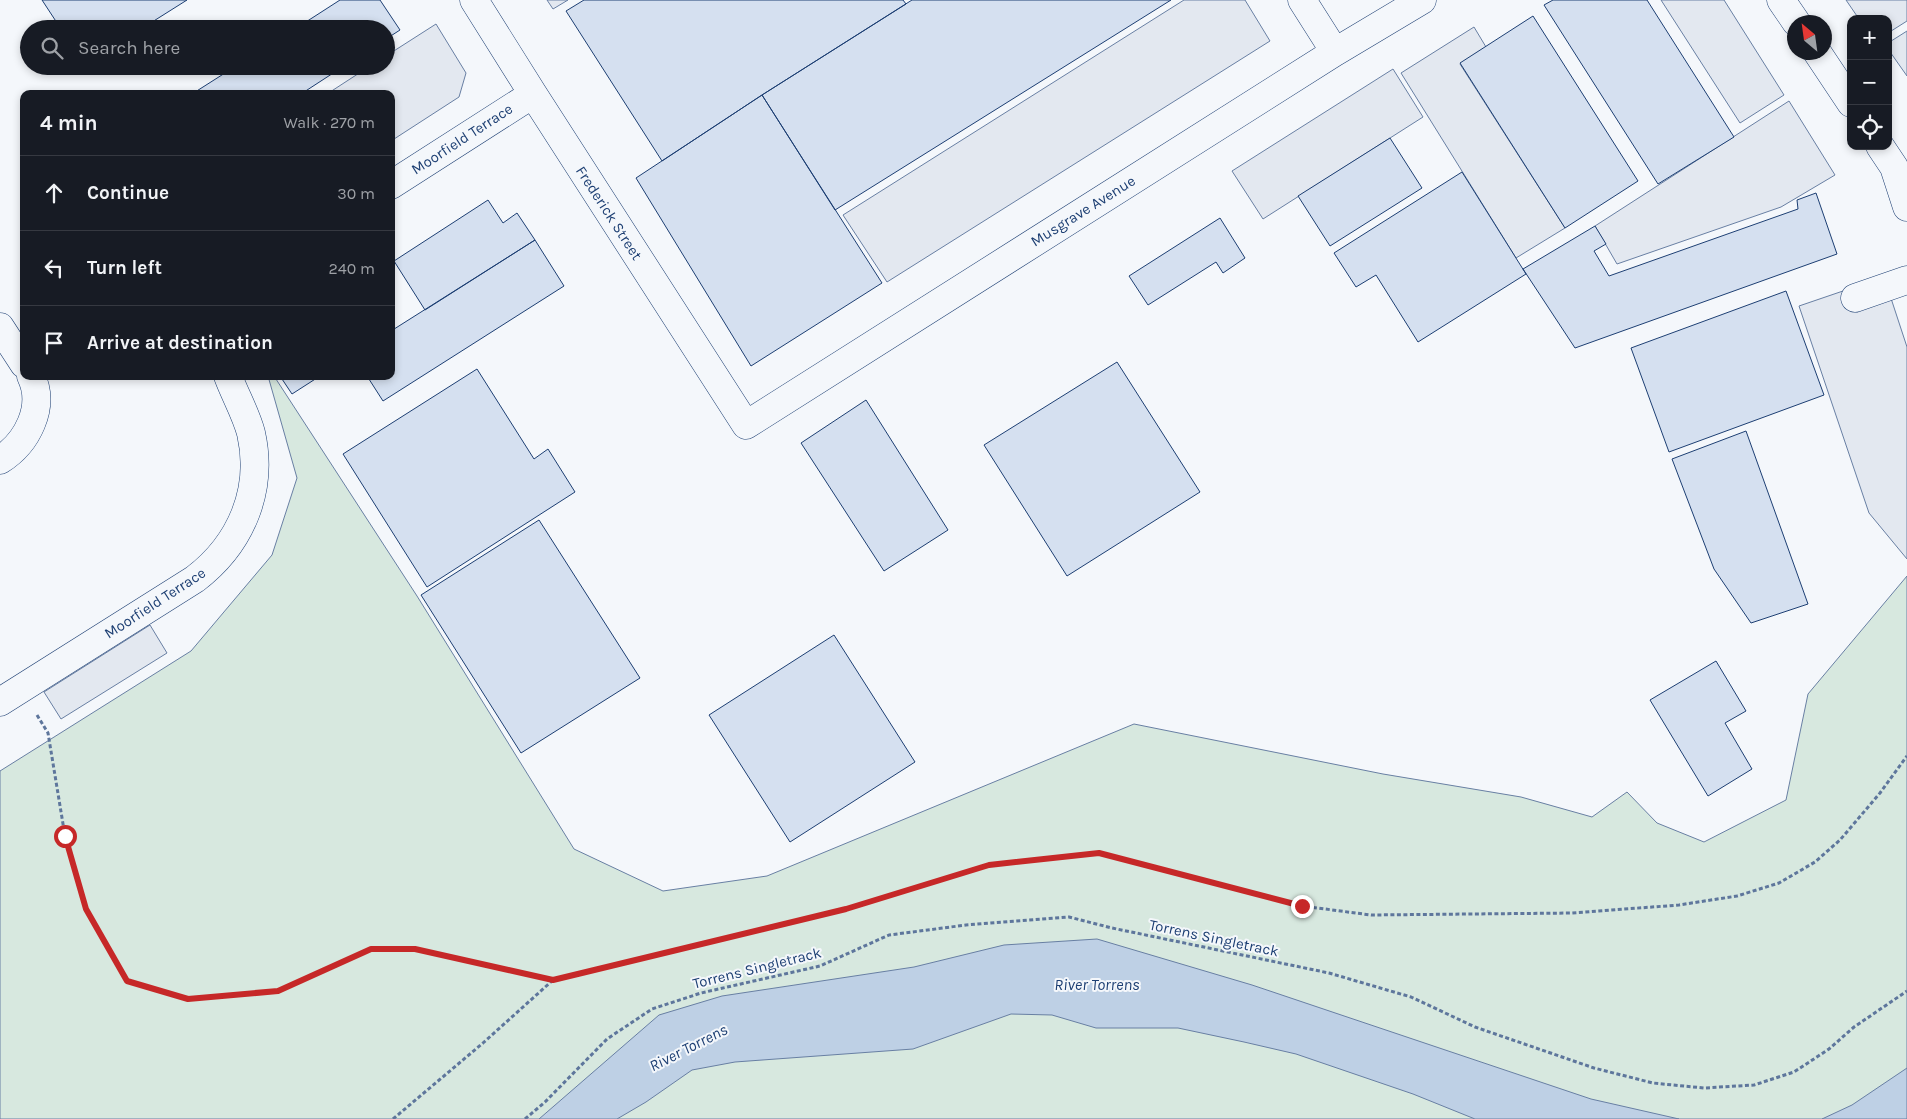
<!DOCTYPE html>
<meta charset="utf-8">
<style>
body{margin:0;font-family:Karla,sans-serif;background:#242831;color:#f1f3f6}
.controls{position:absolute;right:15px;top:15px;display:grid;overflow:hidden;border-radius:10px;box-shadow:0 2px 8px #0003}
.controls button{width:45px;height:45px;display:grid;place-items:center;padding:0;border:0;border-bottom:1px solid #363941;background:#171b24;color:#f1f3f6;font:25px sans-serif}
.compass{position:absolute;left:1787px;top:15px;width:45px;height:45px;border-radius:50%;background:#171b24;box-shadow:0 2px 8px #0003;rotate:331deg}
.stop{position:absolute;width:15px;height:15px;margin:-11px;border:4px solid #c62828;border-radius:50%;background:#fff}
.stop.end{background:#c62828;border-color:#fff;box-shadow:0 1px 5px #0008}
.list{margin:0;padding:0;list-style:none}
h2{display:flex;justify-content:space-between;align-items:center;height:65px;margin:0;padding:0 20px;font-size:21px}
h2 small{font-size:16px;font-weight:400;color:#9ea1a6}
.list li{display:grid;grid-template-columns:32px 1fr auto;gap:15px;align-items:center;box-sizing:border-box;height:75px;padding:0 20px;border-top:1px solid #363941}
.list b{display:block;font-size:19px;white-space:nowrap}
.list em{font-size:16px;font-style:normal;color:#9ea1a6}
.icon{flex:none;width:28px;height:28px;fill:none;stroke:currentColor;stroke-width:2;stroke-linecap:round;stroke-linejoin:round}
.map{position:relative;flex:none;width:1907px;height:1119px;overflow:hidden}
.search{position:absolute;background:#171b24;box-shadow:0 2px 8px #0003;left:20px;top:20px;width:375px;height:55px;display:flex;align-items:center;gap:12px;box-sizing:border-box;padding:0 18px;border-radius:28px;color:#9ea1a6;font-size:19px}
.panel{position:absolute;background:#171b24;box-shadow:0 2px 8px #0003;left:20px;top:90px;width:375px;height:290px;border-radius:10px}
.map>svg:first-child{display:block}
.green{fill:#d7e8df;stroke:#687fa3}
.parking{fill:#e3e8f0;stroke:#687fa3}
.water{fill:#bed0e5;stroke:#687fa3}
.building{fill:#d5e0f0;stroke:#1d3f73}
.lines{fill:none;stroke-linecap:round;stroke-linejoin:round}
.minor-casing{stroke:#1d3f73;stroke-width:29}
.path{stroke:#5e769c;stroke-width:3;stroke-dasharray:4 2.5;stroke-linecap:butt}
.minor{stroke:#f4f7fb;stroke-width:28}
.route{stroke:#c62828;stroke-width:6}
.labels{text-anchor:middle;stroke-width:4;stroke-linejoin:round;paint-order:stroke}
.street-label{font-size:15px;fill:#1d3f73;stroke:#f4f7fb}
.water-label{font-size:16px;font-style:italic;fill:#1d3f73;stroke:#f4f7fb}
</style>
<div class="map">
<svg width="1907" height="1119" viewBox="0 0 1907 1119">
<rect width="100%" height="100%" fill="#f4f7fb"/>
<path class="green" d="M268 376H274L417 596 574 849 663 891 767 876 1134 724 1383 774 1521 797 1592 817 1627 792 1657 823 1704 842 1786 800 1808 694 1907 576V1119H0V771L191 651 272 555 297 478Z"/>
<path class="parking" d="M547 0H568L553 9Z
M1184 0H1245L1270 41 887 282 843 215Z
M1661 0H1724L1784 95 1740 123Z
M1846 0H1907V21L1888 33V19H1859Z
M436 24 466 73 459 97 391 141V94H327L370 66H386V56Z
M1474 27 1486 47 1460 64 1565 228 1516 258 1401 73Z
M1907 31V76L1888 49V43Z
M1393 69 1423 117 1263 219 1232 171Z
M1789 101 1835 175 1781 207 1617 264 1595 226Z
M1884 277 1907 347V559L1869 513 1799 306Z
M150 625 167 653 61 719 44 692Z"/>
<path class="water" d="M1097 939 1252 985 1591 1099 1679 1119H1475L1413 1094 1296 1054 1244 1042 1178 1028H1096L1052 1015 1011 1014 913 1049 735 1062 692 1070 646 1102 617 1119H539L659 1015 722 996 914 967 1004 945Z
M1907 1068V1119H1822L1852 1105Z"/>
<path class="building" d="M42 0H187L141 29H61Z
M340 0H380L400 30 386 39V29H295Z
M584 0H903L906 4 762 95 662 161 566 11Z
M912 0H1171L835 210 762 95Z
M1553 0H1647L1734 137 1658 184 1544 5Z
M1533 16 1638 181 1565 228 1460 63Z
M236 66H344L301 94H192Z
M762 95 882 283 751 366 636 178Z
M1390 138 1422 188 1330 246 1298 196Z
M1462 172 1526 274 1418 342 1376 275 1356 287 1334 253Z
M1816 193 1837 254 1575 348 1523 269 1595 226 1606 244 1594 251 1609 276 1798 209 1797 200Z
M488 200 503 223 517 213 535 240 425 310 394 261Z
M1220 218 1245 258 1223 273 1216 262 1148 305 1129 276Z
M535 240 564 286 383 401 367 376H391V331Z
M1786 291 1824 395 1669 452 1631 348Z
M1117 362 1200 492 1067 576 984 445Z
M477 369 534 459 548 449 575 492 427 587 343 454Z
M280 376H320L292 394Z
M866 400 948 530 884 571 801 443Z
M1746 431 1808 604 1751 623 1714 569 1672 459Z
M539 520 640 678 521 753 421 595Z
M834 635 915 762 790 842 709 715Z
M1716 661 1746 711 1725 723 1752 769 1708 796 1650 700Z"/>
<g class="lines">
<defs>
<path id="minor" d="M474 0 533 94 746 425 1335 52 1422 0
M1302 0 1335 52
M1781 0 1796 22
M1817 52 1851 103
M1880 146 1894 167 1907 207
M391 185 533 94
M1855 298 1907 280
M0 327 24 364
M0 460C27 443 46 407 31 376
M0 702 195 579C241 544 264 490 251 433 246 414 235 395 228 376"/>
</defs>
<use href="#minor" class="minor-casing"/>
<path class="path" d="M37 715 48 733 65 836 86 909 127 981 188 999 278 991 371 949H415L553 980
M393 1119 483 1043 553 980 846 909 989 865 1099 853 1302 906 1371 915 1572 913 1679 905 1737 896 1779 883 1815 862 1840 840 1880 793 1907 756
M525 1119 545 1102 607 1039 652 1009 701 993 820 966 889 935 966 925 1069 917 1112 928 1329 973 1411 997 1475 1027 1594 1068 1653 1083 1704 1088 1754 1085 1794 1072 1829 1049 1854 1027 1907 991"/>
<use href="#minor" class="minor"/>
</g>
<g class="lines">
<path class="route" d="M65 836 86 909 127 981 188 999 278 991 371 949H415L553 980 846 909 989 865 1099 853 1302 906"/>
</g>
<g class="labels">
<g class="street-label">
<text transform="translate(462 139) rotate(-33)" y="5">Moorfield Terrace</text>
<text transform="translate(1083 211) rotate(-32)" y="5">Musgrave Avenue</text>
<text transform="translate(609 213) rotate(57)" y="5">Frederick Street</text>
<text transform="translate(155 603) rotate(-33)" y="5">Moorfield Terrace</text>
<text transform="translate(1214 938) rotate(12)" y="5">Torrens Singletrack</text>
<text transform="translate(757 968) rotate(-14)" y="5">Torrens Singletrack</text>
</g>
<g class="water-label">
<text x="1097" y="990">River Torrens</text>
<text transform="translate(688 1047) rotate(-27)" y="6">River Torrens</text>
</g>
</g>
</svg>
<div class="controls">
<button>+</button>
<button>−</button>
<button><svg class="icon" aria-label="locate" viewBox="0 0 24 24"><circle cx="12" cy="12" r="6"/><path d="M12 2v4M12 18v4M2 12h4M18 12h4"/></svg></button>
</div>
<svg class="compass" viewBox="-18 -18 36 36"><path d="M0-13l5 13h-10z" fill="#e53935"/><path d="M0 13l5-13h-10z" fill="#9ea1a6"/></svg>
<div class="stop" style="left:65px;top:836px"></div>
<div class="stop end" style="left:1302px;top:906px"></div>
<div class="search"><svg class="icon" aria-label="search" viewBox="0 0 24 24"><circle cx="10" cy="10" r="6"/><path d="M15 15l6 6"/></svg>Search here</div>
<section class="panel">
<h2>4 min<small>Walk · 270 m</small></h2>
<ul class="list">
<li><svg class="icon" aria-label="ahead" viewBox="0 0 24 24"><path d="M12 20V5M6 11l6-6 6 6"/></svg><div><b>Continue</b></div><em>30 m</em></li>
<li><svg class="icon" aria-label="left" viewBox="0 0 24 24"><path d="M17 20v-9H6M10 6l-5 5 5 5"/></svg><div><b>Turn left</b></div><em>240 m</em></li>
<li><svg class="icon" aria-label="arrive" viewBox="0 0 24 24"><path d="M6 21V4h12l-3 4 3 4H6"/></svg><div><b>Arrive at destination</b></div></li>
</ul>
</section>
</div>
